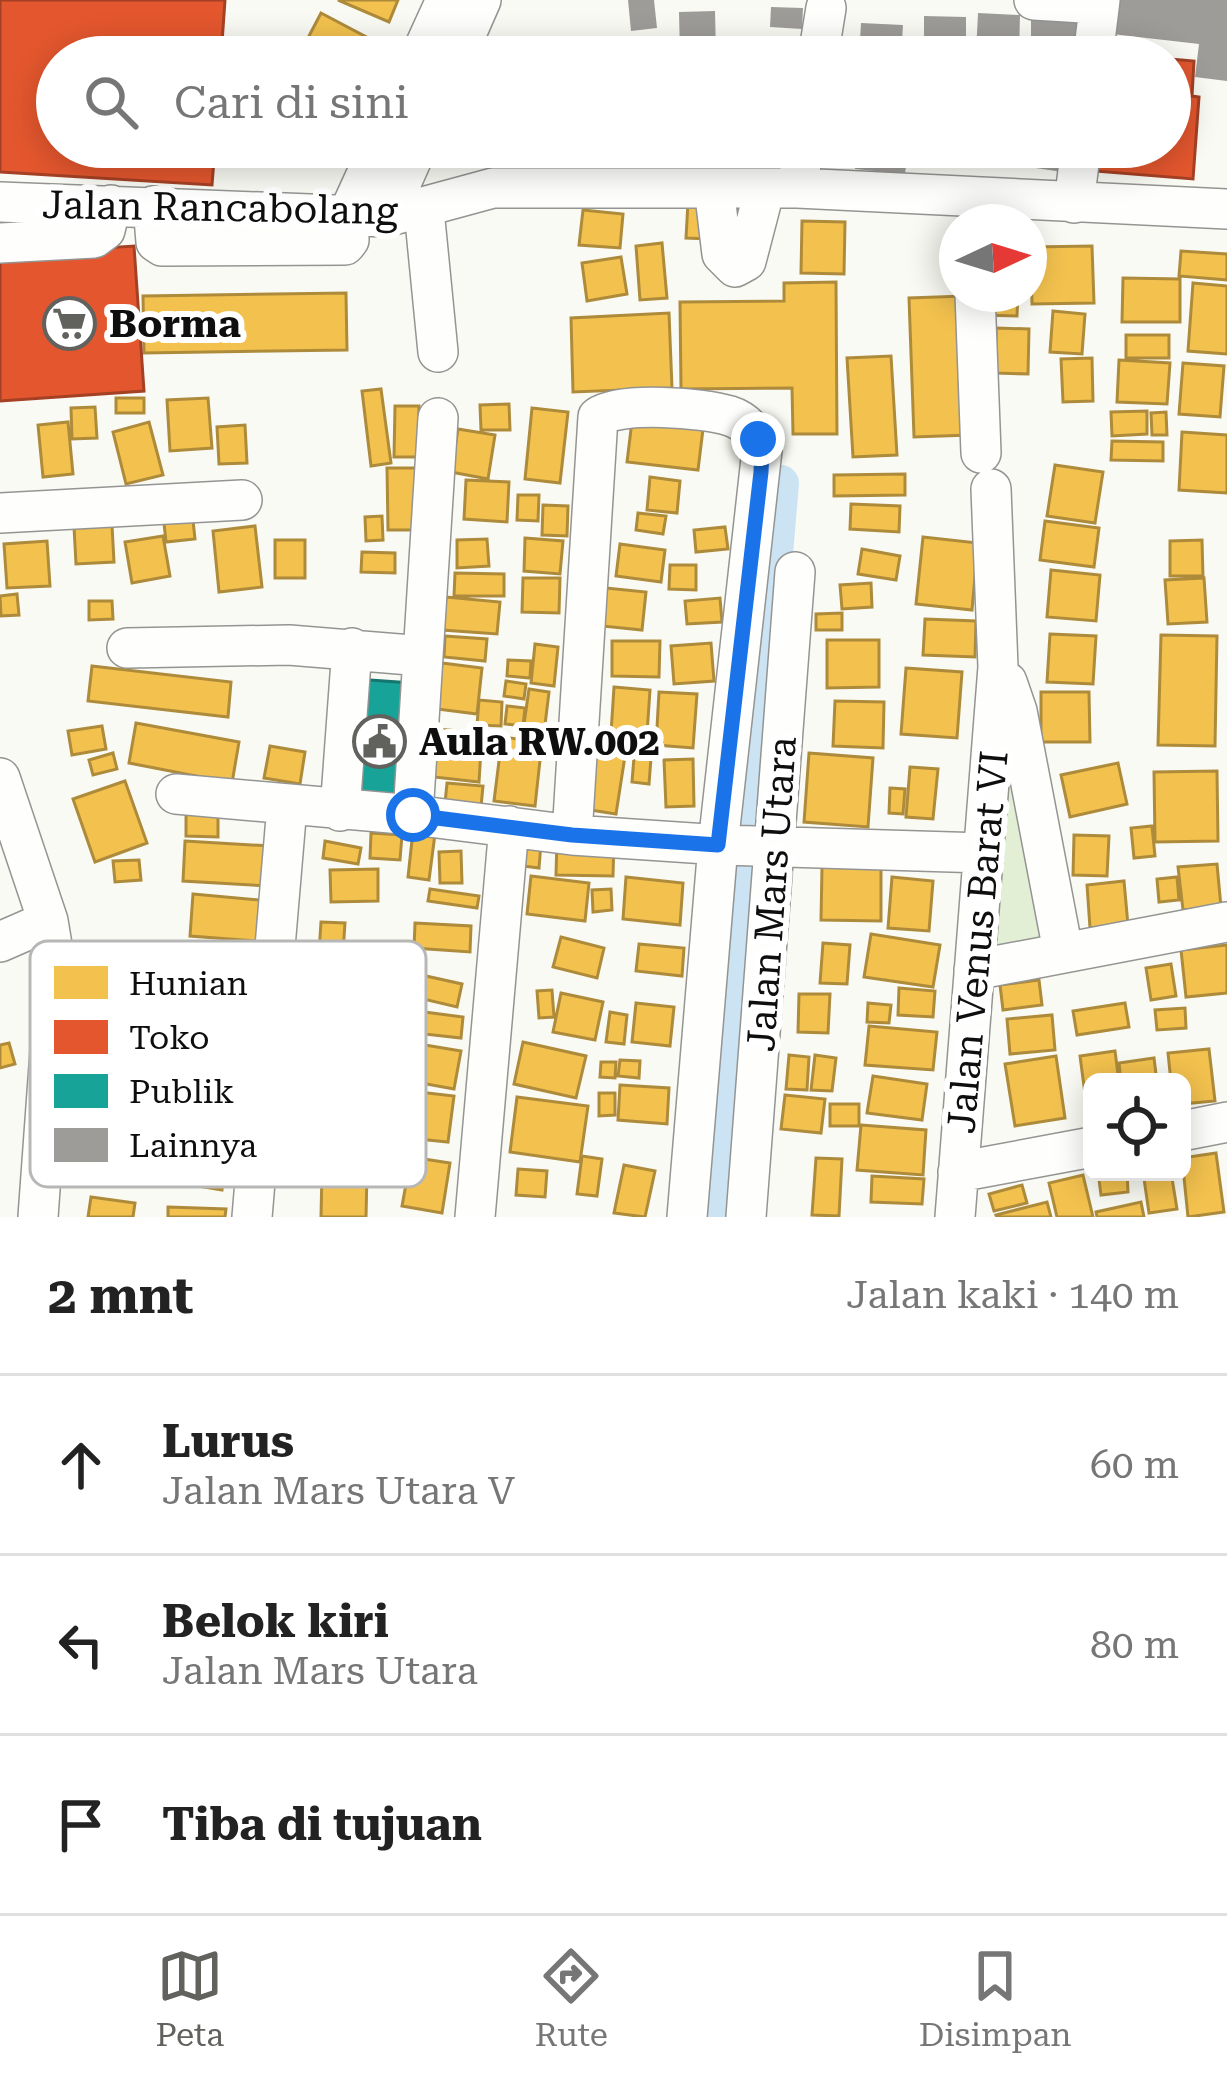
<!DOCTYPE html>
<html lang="id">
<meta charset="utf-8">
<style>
body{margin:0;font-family:"Roboto Serif",serif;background:#f6f6f6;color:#222}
.controls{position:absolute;right:36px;bottom:36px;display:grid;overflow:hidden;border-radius:18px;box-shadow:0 6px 30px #0003}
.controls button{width:108px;height:108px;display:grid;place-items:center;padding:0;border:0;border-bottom:3px solid #e0e0e0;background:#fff;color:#222;font:60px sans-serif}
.compass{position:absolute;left:939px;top:204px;width:108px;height:108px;border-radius:50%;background:#fff;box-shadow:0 6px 30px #0003;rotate:86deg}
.stop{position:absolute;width:36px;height:36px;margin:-27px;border:9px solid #1a73e8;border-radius:50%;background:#fff}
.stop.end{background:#1a73e8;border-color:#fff;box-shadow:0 3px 12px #0008}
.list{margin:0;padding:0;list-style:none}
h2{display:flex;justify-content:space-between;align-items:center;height:156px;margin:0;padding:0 48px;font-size:51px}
h2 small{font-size:39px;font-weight:400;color:#767676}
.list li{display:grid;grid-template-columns:78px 1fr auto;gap:36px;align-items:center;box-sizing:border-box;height:180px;padding:0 48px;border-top:3px solid #e0e0e0}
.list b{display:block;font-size:45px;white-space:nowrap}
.list p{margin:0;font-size:39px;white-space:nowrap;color:#767676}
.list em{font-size:39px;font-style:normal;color:#767676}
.icon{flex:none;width:66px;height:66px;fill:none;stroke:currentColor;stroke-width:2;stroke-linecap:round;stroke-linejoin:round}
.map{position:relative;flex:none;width:1227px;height:1217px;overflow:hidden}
.search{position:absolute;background:#fff;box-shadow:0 6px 30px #0003;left:36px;right:36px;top:36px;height:132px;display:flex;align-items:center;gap:30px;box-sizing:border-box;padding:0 42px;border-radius:66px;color:#767676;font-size:45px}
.sheet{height:696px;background:#fff}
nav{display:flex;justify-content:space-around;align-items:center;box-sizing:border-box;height:168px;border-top:3px solid #e0e0e0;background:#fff;font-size:33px;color:#767676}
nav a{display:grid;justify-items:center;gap:6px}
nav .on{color:#61615e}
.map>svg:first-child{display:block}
.green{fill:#e2efd5}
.homes{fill:#f2c14e;stroke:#ae8b3b;stroke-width:3}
.shops{fill:#e4572e;stroke:#a44124;stroke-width:3}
.public{fill:#17a398;stroke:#14766f;stroke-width:3}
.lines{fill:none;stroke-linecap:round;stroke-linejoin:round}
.canal{stroke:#cce3f3;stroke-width:36}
.building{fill:#9e9c99}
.minor-casing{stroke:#949492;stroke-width:42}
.minor{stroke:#fefefd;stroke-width:39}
.route{stroke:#1a73e8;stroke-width:15}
.labels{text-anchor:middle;stroke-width:12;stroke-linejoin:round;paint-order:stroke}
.street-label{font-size:39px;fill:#0e0e0e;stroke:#fff}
.poi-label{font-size:39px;font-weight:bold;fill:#0e0e0e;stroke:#fff;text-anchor:start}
.key{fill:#fff;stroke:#b7b7b7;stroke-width:3}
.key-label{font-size:33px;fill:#0e0e0e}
</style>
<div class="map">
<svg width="1227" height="1217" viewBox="0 0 1227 1217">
<rect width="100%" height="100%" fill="#fafaf4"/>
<path class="green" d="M1008 710 1056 945 982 959Z"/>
<path class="homes" d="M338 0H398L389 22Z
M321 13 372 40 364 57H298Z
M688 202 710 203 709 239 686 238Z
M583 210 623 214 620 248 579 245Z
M802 221 845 222 844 274 801 273Z
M662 243 667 298 640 300 636 246Z
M1092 246 1094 303 1032 304 1031 247Z
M1181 251 1227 254V280L1179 276Z
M621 257 627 294 587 301 582 263Z
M1123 278 1180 279V322H1122Z
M836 282 837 434H793L792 388 681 389 680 302 784 301V283Z
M1193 283 1227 286V354L1188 351Z
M346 293 347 350 144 353 143 296Z
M982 294H1018L1017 316 981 315Z
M964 296 970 435 914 437 909 298Z
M1053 311 1085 314 1082 354 1050 352Z
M669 313 672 388 573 392 571 318Z
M996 328 1029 329 1028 374 996 373Z
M1126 335H1169V358H1126Z
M891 356 897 455 853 457 847 358Z
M1092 358 1093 401 1063 402 1061 359Z
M1119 360 1170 363 1167 404 1117 402Z
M1183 363 1224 366 1220 417 1179 414Z
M381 389 391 463 371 466 362 391Z
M116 398H144V413H116Z
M208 398 212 448 170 451 167 400Z
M509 404 510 430H481L480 405Z
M395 406H419L418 457H394Z
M95 407 97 438 72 439 71 408Z
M532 408 568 412 560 483 525 479Z
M1147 411V434L1112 436 1111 412Z
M1166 412 1167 435H1152L1151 413Z
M633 413 704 421 698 470 627 462Z
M68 422 73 474 43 477 38 425Z
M149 422 163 475 126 484 113 432Z
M245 425 247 463 219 464 217 427Z
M458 429 495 435 488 479 451 472Z
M1182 432 1227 435V493L1179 490Z
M1112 441 1163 442V461L1111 460Z
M1055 465 1103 472 1095 523 1047 516Z
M387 468H416L417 530H388Z
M905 474V495L834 496V475Z
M650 477 680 481 677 513 647 510Z
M466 480 509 482 507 522 464 519Z
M518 495H539L538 521 517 520Z
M851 504 900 506 899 532 850 529Z
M543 505 568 506 567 536 542 535Z
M192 511 195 539 166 542 163 514Z
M638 513 666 516 663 534 636 530Z
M382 516 383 540 366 541 365 517Z
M1045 521 1099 528 1094 567 1040 560Z
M112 525 114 562 76 564 74 527Z
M255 526 262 587 219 592 213 531Z
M725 527 728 549 696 552 694 530Z
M163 536 170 576 132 583 125 542Z
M923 537 978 543 972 610 916 604Z
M525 538 563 541 560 574 524 571Z
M487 539 489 566 457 568V540Z
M275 540H305V578H275Z
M1202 540 1203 576H1170V541Z
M47 541 50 586 7 588 4 544Z
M620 544 665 550 661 582 616 576Z
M862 549 900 556 896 580 858 574Z
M362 552 395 553V573L361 572Z
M670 565H696V590L669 589Z
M1051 570 1100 575 1096 621 1047 617Z
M455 573 504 574V596H454Z
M523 578H560L559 613 522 612Z
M1204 578 1207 622 1168 624 1165 580Z
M871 583 872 607 842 609 840 585Z
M606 588 646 592 642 630 602 626Z
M17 594 19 615 1 616 0 596Z
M446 597 500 602 497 634 443 630Z
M720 598 722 622 687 624 685 601Z
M89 601H112L113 619 89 620Z
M842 613V630H816V614Z
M925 619 976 621 975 657 923 655Z
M1050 634 1096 636 1093 684 1047 682Z
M1161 635 1217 636 1215 746 1158 745Z
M445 636 487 639 485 661 444 657Z
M827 640H879V687L827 688Z
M612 641H660L659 677 612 676Z
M711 643 714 681 674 684 671 646Z
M535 644 558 647 554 686 531 683Z
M508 660 531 661 530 678 507 676Z
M442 663 482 668 477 714 437 709Z
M92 666 231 682 228 717 88 701Z
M906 668 962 672 957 738 901 734Z
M506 681 526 684 524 699 504 696Z
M614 687 650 690 647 734 611 733Z
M529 689 549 692 544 733 523 731Z
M659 692 697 694 693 748 656 745Z
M1041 692H1089L1090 742H1041Z
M479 700 502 702 501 726 477 725Z
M835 701 884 702 883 748 833 746Z
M507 706 525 708 523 726 505 724Z
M136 723 239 742 232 783 129 763Z
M102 726 106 749 72 755 68 731Z
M437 729 482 733 479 782 434 777Z
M502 737 542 742 535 806 494 801Z
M270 746 305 752 300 784 264 778Z
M592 751 625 756 616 814 584 809Z
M113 753 117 769 93 775 89 760Z
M809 753 873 758 868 827 804 822Z
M634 757 651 758 649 784 632 782Z
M693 759 694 806 666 807 664 760Z
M1118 763 1127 804 1070 817 1061 775Z
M910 767 938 769 933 819 906 817Z
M1217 771 1218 841 1155 842 1154 772Z
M125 781 147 843 95 862 73 799Z
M447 783 483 786 481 807 445 803Z
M890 788 905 789 903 814 889 813Z
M186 812H218V837L186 836Z
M1152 826 1155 856 1134 858 1131 828Z
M413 831 435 834 429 880 408 877Z
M371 833 402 835 400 860 370 858Z
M1074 835 1109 836 1107 876 1073 875Z
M557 839 614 840 613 876 556 875Z
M185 841 271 846 269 886 183 881Z
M325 841 361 848 358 864 323 858Z
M524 842 541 843 539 868 523 866Z
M461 851 462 883H440L439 852Z
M139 860 141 880 115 882 113 861Z
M1217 864 1221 907 1183 910 1178 867Z
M822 867 881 868V921L821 920Z
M378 869V901L331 902 330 870Z
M531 876 589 883 585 921 527 914Z
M626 877 683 883 680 925 623 919Z
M892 877 933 881 929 931 888 928Z
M1177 877 1179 900 1159 902 1157 879Z
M1124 881 1128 925 1090 928 1087 885Z
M430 889 479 896 477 908 428 901Z
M611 889 612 910 593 912 592 890Z
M193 894 260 900 257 941 190 936Z
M321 922 345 923 343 953 319 952Z
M415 923 471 926 470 952 414 948Z
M871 934 940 945 933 987 864 977Z
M561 937 604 948 597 978 553 967Z
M823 943 850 945 847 984 820 983Z
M639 944 684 948 682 976 636 971Z
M1227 945V993L1186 997 1181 950Z
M1171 964 1176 996 1151 1000 1146 968Z
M408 972 462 984 457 1007 402 994Z
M1039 980 1042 1005 1003 1010 1000 985Z
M899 988 935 991 933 1017 898 1015Z
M552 990 554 1017 539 1018 537 991Z
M561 993 603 1002 595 1040 553 1032Z
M799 994H830L828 1033 798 1032Z
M636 1003 674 1007 670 1046 632 1042Z
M868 1003 891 1005 889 1023 867 1022Z
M1125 1003 1129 1027 1077 1035 1073 1011Z
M1185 1008 1186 1028 1157 1030 1155 1010Z
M417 1011 463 1017 461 1038 415 1033Z
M610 1012 627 1015 624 1044 606 1042Z
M1052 1015 1055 1050 1010 1054 1007 1019Z
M869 1026 937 1032 933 1070 865 1065Z
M395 1040 461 1051 454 1089 388 1077Z
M523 1042 586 1056 576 1098 514 1084Z
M9 1043 15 1064 0 1068V1045Z
M1209 1049 1215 1101 1182 1104V1082H1171L1168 1053Z
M1115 1051 1119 1082H1092V1109H1087L1080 1056Z
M789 1055 809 1057 807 1090 786 1089Z
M815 1055 836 1058 832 1091 811 1090Z
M1056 1056 1065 1118 1015 1126 1005 1064Z
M1154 1058 1157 1082H1121L1119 1063Z
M620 1060 640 1061 639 1078 618 1076Z
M601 1062H616L615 1078 600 1077Z
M873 1076 927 1084 922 1120 867 1113Z
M620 1085 669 1088 667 1124 618 1120Z
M393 1089 454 1096 448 1142 388 1136Z
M599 1093H615V1115L599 1116Z
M785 1095 825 1099 821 1133 781 1129Z
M517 1097 588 1106 580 1162 510 1152Z
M830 1104H859V1126H830Z
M861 1125 926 1130 923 1175 857 1170Z
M181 1136 229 1145 222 1190 174 1182Z
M1216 1153 1224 1212 1188 1217 1182 1158Z
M582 1156 602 1159 597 1196 577 1194Z
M411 1157 450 1163 442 1213 402 1206Z
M816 1158 842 1159 839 1216 812 1215Z
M624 1165 655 1171 645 1217 614 1213Z
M518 1169 547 1171 545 1197 516 1195Z
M322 1171 367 1173 366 1217H321Z
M1098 1172H1127L1128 1192 1101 1195Z
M1143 1172H1171L1177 1209 1149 1213Z
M1083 1175 1093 1217H1057L1049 1183Z
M872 1176 924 1179 922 1204 871 1202Z
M1022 1185 1027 1203 994 1211 989 1194Z
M91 1197 135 1203 133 1217H88Z
M1047 1202 1051 1217H997L996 1215Z
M1141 1202 1144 1217H1097L1096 1212Z
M168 1207 226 1209 225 1217H168Z"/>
<path class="shops" d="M0 0H225L221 57H57V147H215L212 185 0 172Z
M1170 59 1194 61 1192 96 1199 97 1193 179 1094 171 1096 147H1170Z
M134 246 144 391 0 401V255Z"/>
<path class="public" d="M356 679 411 683 404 801 349 798Z"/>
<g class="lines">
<path class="canal" d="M719 1217 781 483"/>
</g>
<path class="building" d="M628 0H654L657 28 631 31Z
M1116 0H1227V81L1195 77 1199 44 1112 34Z
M771 7 803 8 802 29 770 27Z
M715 11 716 54 680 55 679 12Z
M1031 11H1081V57H1031Z
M978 13 1020 15 1019 55 976 53Z
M924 16 966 17V57H924Z
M861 23 903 25 901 57H859Z
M620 37 650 38 649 57H619Z
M810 147H846L842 162 809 151Z
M857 147 908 149 905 174 855 169Z
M1032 147H1074L1076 174 1029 167Z"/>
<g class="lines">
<defs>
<path id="minor" d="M1034 0 1099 4
M420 57 446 0
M456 57 481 0
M818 57 826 8
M1093 57 1100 0
M714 188 722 254 735 267 746 261 765 188
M797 188 804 147
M0 202 386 217 493 188H797L1227 209
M1074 203 1081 147
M153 206 156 242 162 246 345 245 349 240 348 215 379 147
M424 210 438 352
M386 217 417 147
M0 243 94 238 105 230 111 205
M975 294 981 453
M0 513 242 500
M127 648 289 645 423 656
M1007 682 1017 711 1063 951
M0 778 48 921 56 969 38 1217
M176 794 413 815 572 835 722 845 984 853
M340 811 352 648
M413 815 438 418
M572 835 598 417C621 401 703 408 730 416 746 421 757 435 762 450L718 845 687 1217
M0 942 48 921
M974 970 1227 922
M1182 1131 1227 1122
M958 1172 1092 1147
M252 1217 287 806
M475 1217 509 826
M746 1217 795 572
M955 1217 998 667 991 489"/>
</defs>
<use href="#minor" class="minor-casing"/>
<use href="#minor" class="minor"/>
</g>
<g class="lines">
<path class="route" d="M413 815 572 835 718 845 761 472 762 450 758 439"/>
</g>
<defs>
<symbol id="supermarket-ring" viewBox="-11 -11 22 22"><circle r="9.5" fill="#fff" stroke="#61615e" stroke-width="1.5"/><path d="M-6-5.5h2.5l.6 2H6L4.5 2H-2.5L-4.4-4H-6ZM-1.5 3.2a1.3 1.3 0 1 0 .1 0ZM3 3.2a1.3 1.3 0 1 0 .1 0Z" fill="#61615e"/></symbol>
<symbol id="civic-ring" viewBox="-11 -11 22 22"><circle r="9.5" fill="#fff" stroke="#61615e" stroke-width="1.5"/><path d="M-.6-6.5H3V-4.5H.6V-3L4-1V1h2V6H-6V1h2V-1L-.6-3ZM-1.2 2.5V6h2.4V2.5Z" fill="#61615e"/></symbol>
</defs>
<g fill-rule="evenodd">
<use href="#supermarket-ring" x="40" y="294" width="59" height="59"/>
<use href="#civic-ring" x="350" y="712" width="59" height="59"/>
</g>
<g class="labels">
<g class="street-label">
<text transform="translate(220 207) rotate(1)" y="14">Jalan Rancabolang</text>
<text transform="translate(771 894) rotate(-86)" y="14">Jalan Mars Utara</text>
<text transform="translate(977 942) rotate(-85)" y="14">Jalan Venus Barat VI</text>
</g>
<g class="poi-label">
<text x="109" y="337">Borma</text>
<text x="419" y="755">Aula RW.002</text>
</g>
</g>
<rect x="30" y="941" width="396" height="246" rx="18" class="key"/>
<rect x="54" y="966" width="54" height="33" fill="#f2c14e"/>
<rect x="54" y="1020" width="54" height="34" fill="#e4572e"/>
<rect x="54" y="1074" width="54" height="34" fill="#17a398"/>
<rect x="54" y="1128" width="54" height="34" fill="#9e9c99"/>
<g class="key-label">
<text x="129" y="995">Hunian</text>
<text x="129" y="1049">Toko</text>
<text x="129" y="1103">Publik</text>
<text x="129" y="1157">Lainnya</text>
</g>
</svg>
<div class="controls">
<button><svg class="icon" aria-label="locate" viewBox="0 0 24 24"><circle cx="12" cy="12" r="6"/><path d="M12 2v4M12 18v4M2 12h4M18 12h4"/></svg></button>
</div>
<svg class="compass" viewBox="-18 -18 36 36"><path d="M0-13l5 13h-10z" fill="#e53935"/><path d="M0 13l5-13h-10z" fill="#767676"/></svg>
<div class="stop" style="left:413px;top:815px"></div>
<div class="stop end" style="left:758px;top:439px"></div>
<div class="search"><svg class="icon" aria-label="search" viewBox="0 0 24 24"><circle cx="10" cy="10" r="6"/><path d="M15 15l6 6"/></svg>Cari di sini</div>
</div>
<section class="sheet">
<h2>2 mnt<small>Jalan kaki · 140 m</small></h2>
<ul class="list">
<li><svg class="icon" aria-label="ahead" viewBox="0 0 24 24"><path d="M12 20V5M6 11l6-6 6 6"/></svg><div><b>Lurus</b><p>Jalan Mars Utara V</p></div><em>60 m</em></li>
<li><svg class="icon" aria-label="left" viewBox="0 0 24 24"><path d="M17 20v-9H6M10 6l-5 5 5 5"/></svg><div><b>Belok kiri</b><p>Jalan Mars Utara</p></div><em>80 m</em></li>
<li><svg class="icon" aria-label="arrive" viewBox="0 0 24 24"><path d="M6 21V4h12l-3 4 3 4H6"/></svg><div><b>Tiba di tujuan</b></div></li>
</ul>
</section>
<nav>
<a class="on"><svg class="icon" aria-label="map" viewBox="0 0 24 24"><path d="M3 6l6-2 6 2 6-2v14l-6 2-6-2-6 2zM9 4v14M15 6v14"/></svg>Peta</a>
<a><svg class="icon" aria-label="directions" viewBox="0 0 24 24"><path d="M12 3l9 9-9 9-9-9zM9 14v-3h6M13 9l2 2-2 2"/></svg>Rute</a>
<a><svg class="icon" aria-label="saved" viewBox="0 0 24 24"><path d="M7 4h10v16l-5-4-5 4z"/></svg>Disimpan</a>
</nav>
